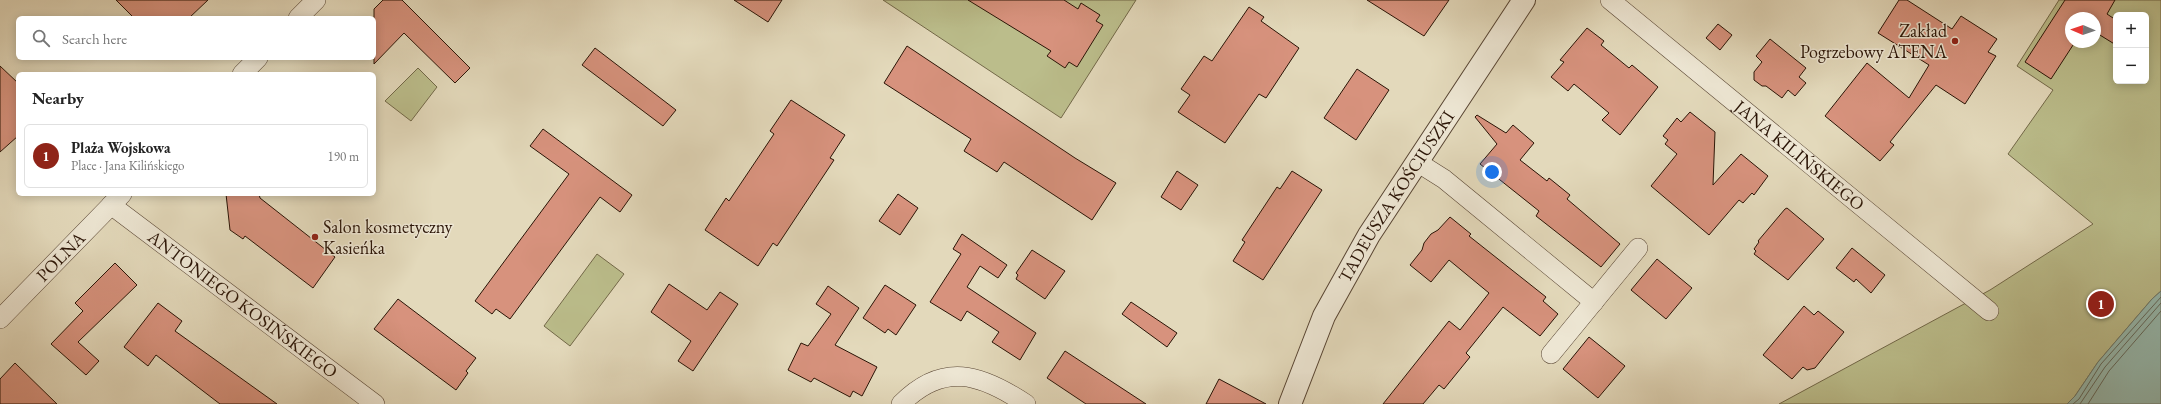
<!DOCTYPE html>
<meta charset="utf-8">
<style>
body{margin:0;font-family:"EB Garamond",serif;background:#f6f6f6;color:#222}
.controls{position:absolute;right:12px;top:12px;display:grid;overflow:hidden;border-radius:6px;box-shadow:0 2px 10px #0003}
.controls button{width:36px;height:36px;display:grid;place-items:center;padding:0;border:0;border-bottom:1px solid #e0e0e0;background:#fff;color:#222;font:20px sans-serif}
.compass{position:absolute;left:2065px;top:12px;width:36px;height:36px;border-radius:50%;background:#fff;box-shadow:0 2px 10px #0003;rotate:272deg}
.you{position:absolute;left:1492px;top:172px;width:14px;height:14px;margin:-10px;border:3px solid #fff;border-radius:50%;background:#1a73e8;box-shadow:0 0 0 6px #1a73e833}
.badge{display:grid;place-items:center;width:26px;height:26px;border-radius:50%;background:#8f2418;color:#fff;font-size:13px;font-weight:700}
.pin{position:absolute;translate:-50% -50%;border:2px solid #fff;box-shadow:0 1px 4px #0006}
.list{margin:0;padding:0;list-style:none}
h2{display:flex;justify-content:space-between;align-items:center;height:52px;margin:0;padding:0 16px;font-size:17px}
h2 small{font-size:13px;font-weight:400;color:#767676}
.list li{display:grid;grid-template-columns:26px 1fr auto;gap:12px;align-items:center;box-sizing:border-box;height:64px;margin:0 8px 8px;padding:0 8px;border:1px solid #e0e0e0;border-radius:6px}
.list b{display:block;font-size:15px;white-space:nowrap}
.list p{margin:0;font-size:13px;white-space:nowrap;color:#767676}
.list em{font-size:13px;font-style:normal;color:#767676}
.icon{flex:none;width:22px;height:22px;fill:none;stroke:currentColor;stroke-width:2;stroke-linecap:round;stroke-linejoin:round}
.map{position:relative;flex:none;width:2161px;height:404px;overflow:hidden}
.search{position:absolute;background:#fff;box-shadow:0 2px 10px #0003;left:16px;top:16px;width:360px;height:44px;display:flex;align-items:center;gap:10px;box-sizing:border-box;padding:0 14px;border-radius:6px;color:#767676;font-size:15px}
.panel{position:absolute;background:#fff;box-shadow:0 2px 10px #0003;left:16px;top:72px;width:360px;height:124px;border-radius:6px}
.map>svg:first-child{display:block}
.green{fill:#bbbd8b;stroke:#726848;fill-rule:evenodd}
.water{fill:#95bab0;stroke:#6a786c}
.lines{fill:none;stroke-linecap:round;stroke-linejoin:round}
.shore{stroke:#60675b;stroke-width:1}
.building{fill:#d7927d;stroke:#2a1406}
.minor-casing{stroke:#584533;stroke-width:20}
.tertiary-casing{stroke:#584533;stroke-width:24}
.minor{stroke:#ede6d3;stroke-width:19}
.tertiary{stroke:#ede6d3;stroke-width:22}
.poi-dot{fill:#8f2418;stroke:#ede6d3;stroke-width:1.5}
.labels{text-anchor:middle;stroke-width:3;stroke-linejoin:round;paint-order:stroke}
.poi-label{font-size:18px;fill:#2a1406;stroke:#ede6d3;text-anchor:end}
.street-label{font-size:18px;fill:#2a1406;stroke:#ede6d3}
</style>
<div class="map">
<svg width="2161" height="404" viewBox="0 0 2161 404">
<rect width="100%" height="100%" fill="#e3d9bb"/>
<filter id="stains"><feTurbulence type="fractalNoise" baseFrequency=".005" numOctaves="4"/><feColorMatrix values="0 0 0 0 .2 0 0 0 0 .09 0 0 0 0 .02 0 0 0 .5 -.17"/></filter>
<radialGradient id="worn" r=".72"><stop offset=".6" stop-color="#630" stop-opacity="0"/><stop offset="1" stop-color="#630" stop-opacity=".3"/></radialGradient>
<path class="green" d="M883 0H1136L1061 118Z
M2059 0H2161V291L2152 299 2098 362 2075 396 2067 404H1779L1990 290 2093 224 2008 154 2053 90 2017 66ZM2116 15H2146V81H2116ZM2071 18H2095V42H2071Z
M418 68 437 87 411 121 385 101Z
M597 254 624 274 570 346 544 326Z"/>
<path class="water" d="M2161 291V404H2067L2075 396 2098 362 2152 299Z"/>
<g class="lines">
<path class="shore" d="M2073 404 2079 399 2101 364 2161 297
M2080 404 2105 367 2161 303
M2088 404 2109 371 2161 311"/>
</g>
<path class="building" d="M116 0H208L189 18H134Z
M383 0H402L470 68 455 83 404 33 374 64V9Z
M734 0H782L768 22Z
M968 0H1064L1078 9 1081 3 1100 15 1096 21 1103 25 1077 67 1069 62 1065 68 1047 56 1051 51Z
M1367 0H1449L1424 36Z
M1899 0H1907L1952 29 1961 16 1997 39 1988 52 1996 56 1965 104 1936 85 1890 142 1894 145 1880 161 1825 116 1867 63 1909 98 1929 65 1878 33Z
M2065 0H2115L2107 14 2116 20V45L2095 32V18H2071V42H2075L2051 79 2025 62Z
M1249 7 1264 17 1261 21 1299 48 1266 98 1259 94 1225 143 1178 112 1190 95 1181 89 1204 56 1212 61Z
M1718 24 1732 35 1720 50 1706 38Z
M1587 28 1604 41 1601 45 1629 68 1632 65 1658 87 1620 135 1602 120 1609 113 1574 84 1568 91 1551 77 1564 62 1560 60Z
M1770 39 1806 68 1799 77 1806 83 1795 96 1788 90 1782 98 1766 86H1762L1754 80V72L1762 62 1756 56Z
M907 46 1075 158 1116 183 1092 220 1004 162 997 172 964 151 971 139 884 83Z
M595 48 676 110 663 126 582 65Z
M0 66 18 83V136L0 152Z
M1357 69 1389 90 1356 140 1324 118Z
M791 100 845 135 830 158 834 160 777 246 773 243 758 266 705 230 726 198 729 201 774 134 770 131Z
M1690 112 1715 132 1713 185 1741 154 1768 176 1754 195 1752 193 1743 203 1739 200 1709 235 1651 186 1677 154 1665 144 1668 140 1663 136 1677 118 1681 122Z
M1477 115 1506 133 1513 125 1534 143 1520 160 1547 181 1549 178 1570 195 1567 199 1620 244 1601 267 1536 216 1539 211 1480 164 1497 144 1475 117Z
M543 129 632 195 620 212 600 197 510 319 496 309 492 314 475 301 569 174 530 146Z
M1177 171 1198 185 1181 210 1161 197Z
M1292 171 1322 190 1263 280 1233 261 1245 242 1242 240 1277 187 1280 189Z
M226 194H259L260 198 335 257 313 288 245 236 243 239 230 230Z
M898 194 918 208 900 235 879 221Z
M1787 208 1824 239 1788 280 1754 254 1756 251 1754 249 1759 242 1758 241 1785 209Z
M1450 217 1471 234 1469 236 1546 297 1543 301 1558 314 1540 336 1503 307 1466 353 1470 357 1444 389 1439 385 1423 404H1383L1449 321 1460 330 1489 293 1449 260 1431 282 1410 265 1422 250 1424 243 1431 234 1438 230Z
M962 234 1007 265 998 278 980 266 967 287 1036 333 1020 360 992 342 999 332 967 311 961 321 930 302 961 254 953 249Z
M1852 248 1885 275 1871 293 1856 279 1854 282 1836 268Z
M1032 250 1065 271 1045 299 1016 279 1018 275 1016 273Z
M1657 259 1692 288 1666 319 1631 290Z
M115 263 137 285 78 342 99 361 86 375 51 344 83 311 75 303Z
M669 284 707 310 720 292 738 304 693 371 678 361 691 341 651 312Z
M885 285 916 305 896 335 888 329 885 333 863 318Z
M828 286 859 308 835 345 877 367 862 396 853 391 850 397 814 378 811 382 788 370 801 343 808 346 831 314 816 304Z
M398 299 476 358 466 371 468 373 456 390 374 329Z
M1131 302 1177 333 1167 347 1122 314Z
M158 303 182 321 175 331 277 404H220L156 355 148 366 124 347Z
M1804 306 1814 315 1818 311 1844 332 1815 368 1807 370 1803 367 1792 379 1763 355Z
M1589 337 1625 366 1598 398 1563 369Z
M1065 351 1146 404H1086L1047 378Z
M15 363 57 404H0V379Z
M1219 379 1266 404H1206Z"/>
<g class="lines">
<defs>
<g id="minor">
<path id="s1" d="M1610 0 1989 311"/>
<path d="M298 18 316 0"/>
<path d="M242 74 258 58"/>
<path d="M1417 162 1444 179 1594 302"/>
<path id="s2" d="M111 205 375 404"/>
<path id="s3" d="M0 319 122 194"/>
<path d="M1551 354 1638 248"/>
<path d="M901 404C943 361 981 374 1026 404"/>
</g>
<g id="tertiary">
<path id="s4" d="M1290 404 1324 316 1369 235 1524 0"/>
</g>
</defs>
<use href="#minor" class="minor-casing"/>
<use href="#tertiary" class="tertiary-casing"/>
<use href="#minor" class="minor"/>
<use href="#tertiary" class="tertiary"/>
</g>
<g class="poi-dot">
<circle cx="1955" cy="41" r="4"/>
<circle cx="315" cy="237" r="4"/>
</g>
<g class="labels">
<g class="poi-label">
<text x="1947" y="37">Zakład<tspan x="1947" dy="21">Pogrzebowy ATENA</tspan></text>
<text x="323" y="233" text-anchor="start">Salon kosmetyczny<tspan x="323" dy="21">Kasieńka</tspan></text>
</g>
<g class="street-label">
<text dy="6" stroke="none"><textPath href="#s1" startOffset="245">JANA KILIŃSKIEGO</textPath></text>
<text dy="6" stroke="none"><textPath href="#s4" startOffset="234">TADEUSZA KOŚCIUSZKI</textPath></text>
<text dy="6" stroke="none"><textPath href="#s3" startOffset="87">POLNA</textPath></text>
<text dy="6" stroke="none"><textPath href="#s2" startOffset="165">ANTONIEGO KOSIŃSKIEGO</textPath></text>
</g>
</g>
<rect width="100%" height="100%" filter="url(#stains)"/>
<rect width="100%" height="100%" fill="url(#worn)"/>
</svg>
<div class="controls">
<button>+</button>
<button>−</button>
</div>
<svg class="compass" viewBox="-18 -18 36 36"><path d="M0-13l5 13h-10z" fill="#e53935"/><path d="M0 13l5-13h-10z" fill="#767676"/></svg>
<div class="you"></div>
<div class="pin badge" style="left:2101px;top:304px">1</div>
<div class="search"><svg class="icon" aria-label="search" viewBox="0 0 24 24"><circle cx="10" cy="10" r="6"/><path d="M15 15l6 6"/></svg>Search here</div>
<section class="panel">
<h2>Nearby<small></small></h2>
<ul class="list">
<li><span class="badge">1</span><div><b>Plaża Wojskowa</b><p>Place · Jana Kilińskiego</p></div><em>190 m</em></li>
</ul>
</section>
</div>
